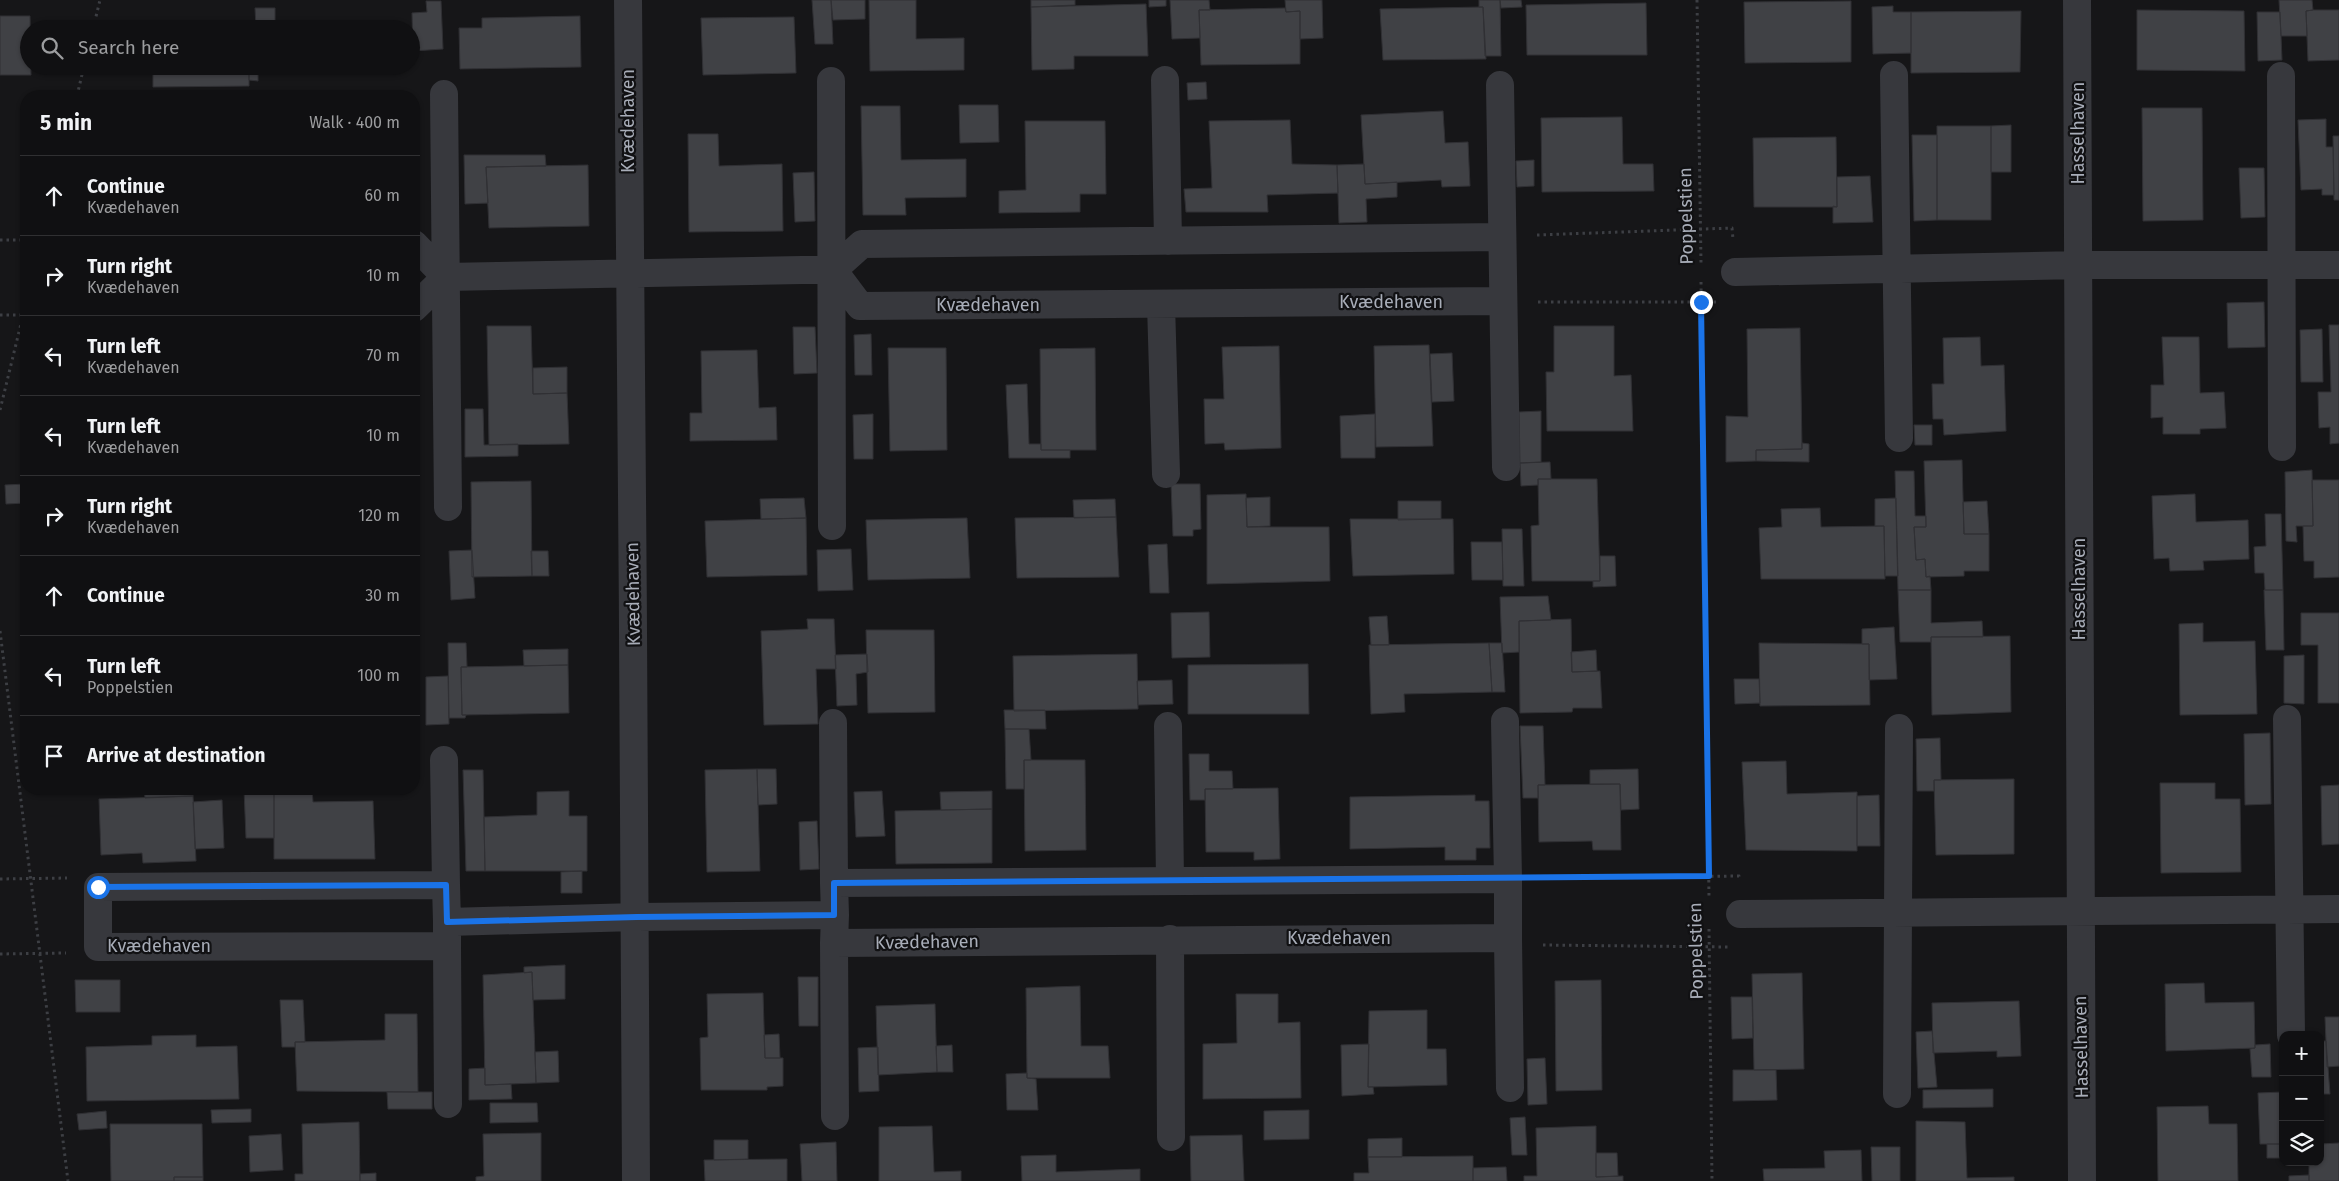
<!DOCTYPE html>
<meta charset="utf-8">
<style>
body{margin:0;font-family:"Fira Sans",sans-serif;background:#19191b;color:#f1f3f6}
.controls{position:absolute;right:15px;bottom:15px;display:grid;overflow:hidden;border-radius:10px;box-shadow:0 1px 4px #0004}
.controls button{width:45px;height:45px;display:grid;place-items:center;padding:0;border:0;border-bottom:1px solid #303032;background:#101012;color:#f1f3f6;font:25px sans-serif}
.stop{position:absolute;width:15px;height:15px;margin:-11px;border:4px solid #1a73e8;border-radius:50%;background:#fff}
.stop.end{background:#1a73e8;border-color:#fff;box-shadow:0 1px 5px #0008}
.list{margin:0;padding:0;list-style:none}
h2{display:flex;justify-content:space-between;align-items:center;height:65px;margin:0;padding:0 20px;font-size:21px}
h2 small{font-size:16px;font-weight:400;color:#9c9d9f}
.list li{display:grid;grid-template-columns:32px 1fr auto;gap:15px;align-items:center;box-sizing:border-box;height:80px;padding:0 20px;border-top:1px solid #303032}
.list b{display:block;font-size:19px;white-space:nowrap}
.list p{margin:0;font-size:16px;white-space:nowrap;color:#9c9d9f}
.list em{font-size:16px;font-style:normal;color:#9c9d9f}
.icon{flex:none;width:28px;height:28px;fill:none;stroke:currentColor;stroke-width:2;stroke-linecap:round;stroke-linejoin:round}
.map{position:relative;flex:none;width:2339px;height:1181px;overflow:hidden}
.search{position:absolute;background:#101012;box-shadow:0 1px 4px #0004;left:20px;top:20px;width:400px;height:55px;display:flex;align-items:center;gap:12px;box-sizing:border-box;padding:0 18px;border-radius:28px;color:#9c9d9f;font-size:19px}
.panel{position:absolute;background:#101012;box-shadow:0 1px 4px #0004;left:20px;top:90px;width:400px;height:705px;border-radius:20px}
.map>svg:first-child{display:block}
.building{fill:#404145;stroke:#303034}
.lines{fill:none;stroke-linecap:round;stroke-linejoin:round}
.path{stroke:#3d3f44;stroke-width:3;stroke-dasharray:2.5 4;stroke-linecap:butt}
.street{stroke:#37383d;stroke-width:28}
.route{stroke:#1a73e8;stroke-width:6}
.labels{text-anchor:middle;stroke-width:4.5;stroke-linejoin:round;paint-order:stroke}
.street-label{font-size:18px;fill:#a8adb8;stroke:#111113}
</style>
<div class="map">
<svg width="2339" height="1181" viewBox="0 0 2339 1181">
<rect width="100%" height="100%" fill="#161618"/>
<path class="building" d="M812 0H831L833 44H815Z
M831 0H865V19L833 20Z
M869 0H916V39L964 38V70L870 71Z
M1031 0H1075V5L1031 7Z
M1149 0H1166V6L1149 7Z
M1170 0H1209L1210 10H1199L1200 38 1172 39Z
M1285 0H1322L1323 38 1300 39V11L1286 12Z
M1479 0H1500L1501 56H1485L1483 7H1479Z
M1500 0H1521L1522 7 1501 8Z
M2279 0H2312L2313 10 2306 11 2307 36H2281Z
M426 1H441L443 49 413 51 412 13 427 12Z
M1851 1V62L1745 63 1744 2Z
M1646 3 1647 55H1527L1526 5Z
M1146 4 1148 56H1074V69L1032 70 1031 7Z
M1893 6V12H1911V53L1873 54 1872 7Z
M1483 7 1486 59 1383 60 1380 9Z
M255 8H275V29H256Z
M1285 8 1286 12 1300 11V64L1201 65 1199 10Z
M2137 10 2244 11 2245 71 2137 70Z
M2313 10H2339V60L2308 61 2306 11Z
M2021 11 2020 72 1911 73V12Z
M2257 12H2280L2282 60 2258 61Z
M0 16H30L31 75H0Z
M580 16 581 67 460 69 459 28H482V18Z
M794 17 796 73 703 75 701 18Z
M387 23 388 29H287V25Z
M153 66H249V86L153 87Z
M249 66H258V81L249 80Z
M289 66H388L389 73H289Z
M388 66H408V69L389 70Z
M1206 82 1207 99 1188 100 1187 83Z
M959 105H998L999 142 960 143Z
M861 106H900L901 160 966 159V197L905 198 906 215H863Z
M2142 108H2202L2203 220 2143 221Z
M1443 111 1445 143 1468 142 1470 186 1442 187 1441 180 1365 184 1361 115Z
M1622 117 1623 164H1653L1654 191 1542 192 1541 118Z
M2326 119V147H2333L2334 195H2322V189L2301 190 2298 120Z
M1290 120 1292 164 1337 165 1338 193 1267 195 1268 212H1186L1184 189 1212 188 1209 121Z
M1025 121H1105L1106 194H1080V212L999 213V191L1026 190Z
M2011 125V172H1991V126Z
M1937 126H1991V220H1937Z
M688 134H718L719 166 782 164 783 231 689 232Z
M1912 135H1937V220L1914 221Z
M2333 136H2339V200H2334Z
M1836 137 1837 207H1754L1753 138Z
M464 155H545L546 166 486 167 488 203 465 204Z
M1534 160V186L1517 187 1516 161Z
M1364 164 1365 184 1397 182V197L1366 199 1367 222 1339 223 1337 165Z
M588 165 589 226 489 228 486 167Z
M2239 168H2264L2265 217 2241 218Z
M814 172 815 221 795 222 793 173Z
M1870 176 1873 222 1833 223V206L1837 207V177Z
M2264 302 2265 347 2228 348 2227 303Z
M2329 325H2339V443L2330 444V427L2319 428 2318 392H2331Z
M487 326H531L533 394 567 393 569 444 489 445Z
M1554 326H1614V376L1631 375 1633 431H1547L1546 372H1554Z
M793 327H815L817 373 794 374Z
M1800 328 1802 449 1756 450V461L1726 462V416L1748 417 1747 329Z
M2322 329 2323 382H2301L2300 330Z
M871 334 872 375H855L854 335Z
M1980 337 1981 366 2004 365 2006 431 1944 435 1943 419H1933L1932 384H1944L1943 338Z
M2162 337H2199L2200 393 2224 392 2226 428 2200 429V434H2163V417L2151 418V385H2164Z
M1429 345 1433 446 1376 447 1374 346Z
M1279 346 1281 448 1225 450 1224 443 1205 444 1204 399H1224L1222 347Z
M888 348H946L947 450 890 451Z
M1095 348 1096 450H1041L1040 349Z
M757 350 759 408 776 407 777 440 690 441V413H702L701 351Z
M1452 353 1454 401 1432 402 1430 354Z
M567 367V393L533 394V368Z
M1027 384 1029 444H1041V450H1070V458H1009L1006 385Z
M465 409H483L484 445 518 444V456L465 457Z
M1541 411V462L1520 463 1519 412Z
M873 414V459H854L853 415Z
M1375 414V458H1341L1340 416Z
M1914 425H1932V445H1915Z
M1802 443 1809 444V462L1756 461V450L1802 449Z
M1962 460 1964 534H1989V571H1964V576L1926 577 1925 559 1916 560 1914 527H1926L1924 461Z
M1550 462 1551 479H1538V485L1521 486 1520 463Z
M2312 470 2313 526H2296L2297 542 2286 541 2285 472Z
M1895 471H1914L1915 516H1926V527H1914L1916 560 1925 559 1926 577 1930 576 1931 590H1898Z
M1538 479H1597L1600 581H1532L1531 526 1539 525Z
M2312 480H2339V577L2314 578V561H2304L2303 526H2313Z
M531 481 532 576 472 577 471 482Z
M26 484V503L6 504 5 485Z
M1171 484H1200L1201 529 1193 530V536H1173Z
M1246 494 1247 527H1329L1330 581 1207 584V495Z
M2195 494 2196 522 2248 520 2249 559 2203 561 2204 570 2170 571 2169 558 2154 559 2152 496Z
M1270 497V526L1247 527 1246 498Z
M804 498 806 518 761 519 760 499Z
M1896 498 1898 576H1885L1884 526H1875V499Z
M1115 499 1116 517 1074 518 1073 500Z
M1398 501H1441V519L1398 520Z
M1987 501 1989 534H1964L1963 502Z
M1820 508 1821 527 1884 526 1885 579H1761L1759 528 1782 527 1781 509Z
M2265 514H2281L2283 590H2265L2264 573H2255L2254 547 2266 546Z
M1116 517 1119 577 1017 578 1015 518Z
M806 518 807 575 707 577 705 521Z
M967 518 970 578 868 580 866 520Z
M1350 519H1453L1454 574 1353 576Z
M1502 529H1522L1524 586H1503Z
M1471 542H1502L1503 580H1472Z
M1167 544 1169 593H1150L1148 545Z
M851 549 853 590 818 591 817 550Z
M472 550 475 598 451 600 449 551Z
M531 551H548L549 576H532Z
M1600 556H1615L1616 586 1593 587V581H1600Z
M1898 590H1931V623L1982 621 1983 637H1931V642H1900Z
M2264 590H2283L2284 650H2266Z
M1548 596 1551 620 1519 621V652L1502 653 1500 597Z
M1209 612 1210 657 1172 658 1171 613Z
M2301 613H2339V703H2318V645H2301Z
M1387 616 1389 645H1371L1369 617Z
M807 619H834L836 669H816L818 724 764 725 761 631 808 629Z
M1571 619 1572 672 1600 671 1602 708H1573L1572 712 1520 713 1519 621Z
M2203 623V642L2255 641 2257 714 2180 715 2179 624Z
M1894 627 1897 679 1869 680V644H1862V629Z
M866 630H934L935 712 868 713Z
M2010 636 2011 712 1932 715 1931 637Z
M448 643H466L467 667H461L462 715H466L465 718H449Z
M1489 643H1502L1505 692H1492Z
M1489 643 1492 692 1404 694 1405 712 1371 714 1369 645Z
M1759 643 1869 644 1870 705 1760 706Z
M568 649V665L524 666 523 650Z
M1596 650 1597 671 1572 672 1571 652Z
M867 654 868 672 856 674 857 705 837 706 835 655Z
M1137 654 1138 709 1014 711 1013 656Z
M2304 655V704L2284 703V656Z
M1308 664 1309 714H1188V665Z
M568 665 569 713 462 715 461 667Z
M448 676 449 724 426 725V677Z
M1734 679H1759L1760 703 1735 704Z
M1172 680 1173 704 1138 705 1137 681Z
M1004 710H1045L1046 729H1005Z
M1520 726H1543L1545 785H1538V798H1523Z
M1005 729H1029L1031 760H1024V789H1006Z
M2270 733 2271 804 2245 805 2244 734Z
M1940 738 1941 780H1934V791H1917L1916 739Z
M1189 754H1209V771H1232L1233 789H1205V800H1190Z
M1024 760H1085L1086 850 1025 851Z
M1786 761 1787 794 1857 792V851L1746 850 1742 762Z
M757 769H776L777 804 758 805Z
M757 769 760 871 707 872 705 770Z
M1638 769 1639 809 1621 810 1620 784H1590V770Z
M463 770H483L485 871H466Z
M2014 779V854L1936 855 1934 780Z
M2160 783H2215V799H2240L2241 872 2161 873Z
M1620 784 1621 850H1593L1592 841 1539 842 1538 785Z
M2339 785V844L2322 845 2321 786Z
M1278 788 1280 859 1254 860V852H1206L1205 789Z
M144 789H193V796L145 798Z
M244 789H274V838H246Z
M274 789H312L313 802 373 801 375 859H274Z
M569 791V816H587V871H485L484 817 537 815V792Z
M882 791 885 836 856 837 854 792Z
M992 791V809L941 810 940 792Z
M1475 795V801H1489L1490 848H1476V860H1445V847L1350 849V797Z
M1879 795 1880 846H1857V796Z
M193 796 196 861 143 863 142 853 101 855 99 799Z
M222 800 224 848 195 849 193 802Z
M992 809V863L896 864 895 811Z
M817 821 819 869 800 870 799 822Z
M582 871V893H561V872Z
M565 965V999L533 1000 532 972 524 973V967Z
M532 972 536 1083 485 1085 483 975Z
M1802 973 1804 1069 1754 1070 1752 974Z
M798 977H818V1026H799Z
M75 980H120V1012H76Z
M1601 980 1602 1090 1556 1091 1555 981Z
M2204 983 2205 1003 2254 1002 2255 1048 2166 1051 2165 984Z
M1080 986 1081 1046H1108L1110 1078H1027L1026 988Z
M763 993 765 1058H783V1086L767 1087V1090H701L700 1038 708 1037 707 994Z
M1236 994H1278V1023L1300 1022 1301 1098 1203 1099V1044L1237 1043Z
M1731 997H1752L1753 1038 1732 1039Z
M280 1000H303L305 1042H295V1047H282Z
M2019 1001 2021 1056 1997 1057V1051L1933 1053 1932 1003Z
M935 1004 937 1072 878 1075 876 1006Z
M1427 1010V1049H1446L1447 1085 1368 1087 1369 1011Z
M385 1014H417L418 1092 297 1091 295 1042 385 1040Z
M2325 1017H2339V1066L2327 1067Z
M1932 1031 1937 1087 1918 1088 1916 1032Z
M779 1034 780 1058H765L764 1035Z
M196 1035V1047L237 1046 239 1099 87 1101 86 1047 152 1045V1036Z
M2320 1041H2326L2330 1094H2320Z
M1369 1044 1368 1087H1373L1374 1094 1342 1096 1341 1045Z
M2270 1044 2271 1077H2252L2250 1049 2255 1048V1045Z
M952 1045 953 1072H937L936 1046Z
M878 1047 879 1091 859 1092 858 1048Z
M558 1051 559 1082 536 1083 535 1052Z
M1545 1058 1547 1104 1528 1105 1527 1059Z
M485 1068V1085L511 1084 512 1099 469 1100V1069Z
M1733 1070H1776L1777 1100 1733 1101Z
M1027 1073V1078L1036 1079 1038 1110H1007L1006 1074Z
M1993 1089V1107L1923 1108V1090Z
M387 1092H432V1109H388Z
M2283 1092V1144H2260L2258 1093Z
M490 1103H537L538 1122 490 1123Z
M2208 1106 2209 1124H2237L2238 1181H2158L2157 1107Z
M251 1109V1122L212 1123 211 1110Z
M1309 1110V1139L1264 1140V1111Z
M106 1111 107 1128 79 1130 77 1114Z
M1525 1117 1527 1155H1512L1510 1118Z
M1916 1121 1965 1122 1967 1178 2014 1177V1181H1916Z
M359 1122 360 1181H295V1174H303L302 1124Z
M110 1124H202L203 1177H174V1181H111Z
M932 1126 934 1172 961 1171V1181H879V1127Z
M1596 1126V1177L1623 1176V1181H1524V1176H1537L1536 1128Z
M541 1133V1181H476V1177L484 1176 483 1134Z
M281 1134 283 1170 250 1172 249 1136Z
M1242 1135 1244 1181H1191L1190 1136Z
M1402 1138V1157H1368V1139Z
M714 1140H748V1159L714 1160Z
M836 1142 837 1181H802L800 1144Z
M2339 1143V1181H2309V1162H2320V1144Z
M2267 1144H2283V1158H2267Z
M1871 1147H1900V1181H1872Z
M1861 1150 1862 1181H1764L1763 1169 1825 1168 1824 1151Z
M1596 1153H1617L1618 1176 1596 1177Z
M1056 1155V1172L1140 1169V1181H1022L1021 1156Z
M1473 1156V1181H1354V1173H1369L1368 1157Z
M787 1159V1181H705L704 1160Z
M1506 1167 1507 1181H1473V1168Z
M376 1173V1181H360V1174Z
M2309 1175V1181H2289V1176Z
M174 1177H203V1181H174Z"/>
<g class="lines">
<path class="path" d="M1697 0 1701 263
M93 29 100 0
M77 96 84 66
M1537 235 1732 228 1733 239
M0 240H26
M1701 282 1709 898
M1538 302H1719
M0 315H26
M0 410 26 303
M0 631 68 1181
M1542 878 1739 876V880
M0 879 67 878
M1709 929 1712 1181
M1543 945 1729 947
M0 954 66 953"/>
<path class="street" d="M628 0C629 394 637 787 636 1181
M2077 0 2082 1181
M1894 75 1899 438
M2281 76 2282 447
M1165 80 1168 241
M831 81 832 526
M1500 85 1506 467
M444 94 448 507
M414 244 446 277
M833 270 862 244 1502 237
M1735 272 2079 265H2339
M1161 304 1166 474
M414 308 446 277 802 270H833L860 306 1502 301
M2287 719 2291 1035
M1505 721 1508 879
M833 723 834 883
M1168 726 1170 881
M444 760 446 885
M1740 914 2339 909
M447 922 446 885 98 887V947L447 946V922L637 917 835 915 834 943 1508 938V879L834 883 835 915
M1508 938 1510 1088
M1170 939 1171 1137
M834 943 835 1116
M447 946 448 1104
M1897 1094 1899 728"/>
</g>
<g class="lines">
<path class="route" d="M98 887 446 885 447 922 637 917 834 915V883L1709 876 1701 302"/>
</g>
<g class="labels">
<g class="street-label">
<text transform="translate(628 121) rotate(-90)" y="6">Kvædehaven</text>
<text transform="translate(2078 133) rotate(-90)" y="6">Hasselhaven</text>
<text transform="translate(1686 216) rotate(-91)" y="6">Poppelstien</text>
<text x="1391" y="308">Kvædehaven</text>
<text x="988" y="311">Kvædehaven</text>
<text transform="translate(2079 589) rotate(-90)" y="6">Hasselhaven</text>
<text transform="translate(633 594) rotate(-91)" y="6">Kvædehaven</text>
<text x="1339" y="944">Kvædehaven</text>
<text transform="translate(927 942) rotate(-1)" y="6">Kvædehaven</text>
<text x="159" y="952">Kvædehaven</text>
<text transform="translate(1696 951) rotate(-91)" y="6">Poppelstien</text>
<text transform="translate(2081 1047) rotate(-91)" y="6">Hasselhaven</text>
</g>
</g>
</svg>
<div class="controls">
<button>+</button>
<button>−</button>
<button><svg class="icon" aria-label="layers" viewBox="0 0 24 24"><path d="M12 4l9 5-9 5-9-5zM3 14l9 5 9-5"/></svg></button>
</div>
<div class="stop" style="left:98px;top:887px"></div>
<div class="stop end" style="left:1701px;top:302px"></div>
<div class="search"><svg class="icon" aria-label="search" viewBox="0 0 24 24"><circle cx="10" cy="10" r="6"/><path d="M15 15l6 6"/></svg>Search here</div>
<section class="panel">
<h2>5 min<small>Walk · 400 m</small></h2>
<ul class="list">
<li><svg class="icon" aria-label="ahead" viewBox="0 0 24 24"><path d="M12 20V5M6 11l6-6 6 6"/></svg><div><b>Continue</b><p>Kvædehaven</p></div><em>60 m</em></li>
<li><svg class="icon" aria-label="right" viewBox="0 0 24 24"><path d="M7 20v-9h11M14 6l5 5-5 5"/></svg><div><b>Turn right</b><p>Kvædehaven</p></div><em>10 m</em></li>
<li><svg class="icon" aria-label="left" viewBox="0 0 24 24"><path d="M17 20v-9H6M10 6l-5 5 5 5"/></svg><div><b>Turn left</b><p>Kvædehaven</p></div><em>70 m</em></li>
<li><svg class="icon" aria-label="left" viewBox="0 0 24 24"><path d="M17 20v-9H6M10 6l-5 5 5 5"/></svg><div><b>Turn left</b><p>Kvædehaven</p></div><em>10 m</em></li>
<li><svg class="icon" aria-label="right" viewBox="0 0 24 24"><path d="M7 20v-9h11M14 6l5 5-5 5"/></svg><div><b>Turn right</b><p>Kvædehaven</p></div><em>120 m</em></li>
<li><svg class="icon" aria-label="ahead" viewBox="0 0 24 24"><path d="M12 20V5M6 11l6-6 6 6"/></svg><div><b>Continue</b></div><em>30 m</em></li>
<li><svg class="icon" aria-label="left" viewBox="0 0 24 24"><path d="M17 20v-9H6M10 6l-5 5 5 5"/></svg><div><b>Turn left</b><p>Poppelstien</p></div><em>100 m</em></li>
<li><svg class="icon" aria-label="arrive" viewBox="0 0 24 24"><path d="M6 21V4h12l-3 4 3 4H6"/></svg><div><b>Arrive at destination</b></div></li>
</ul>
</section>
</div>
